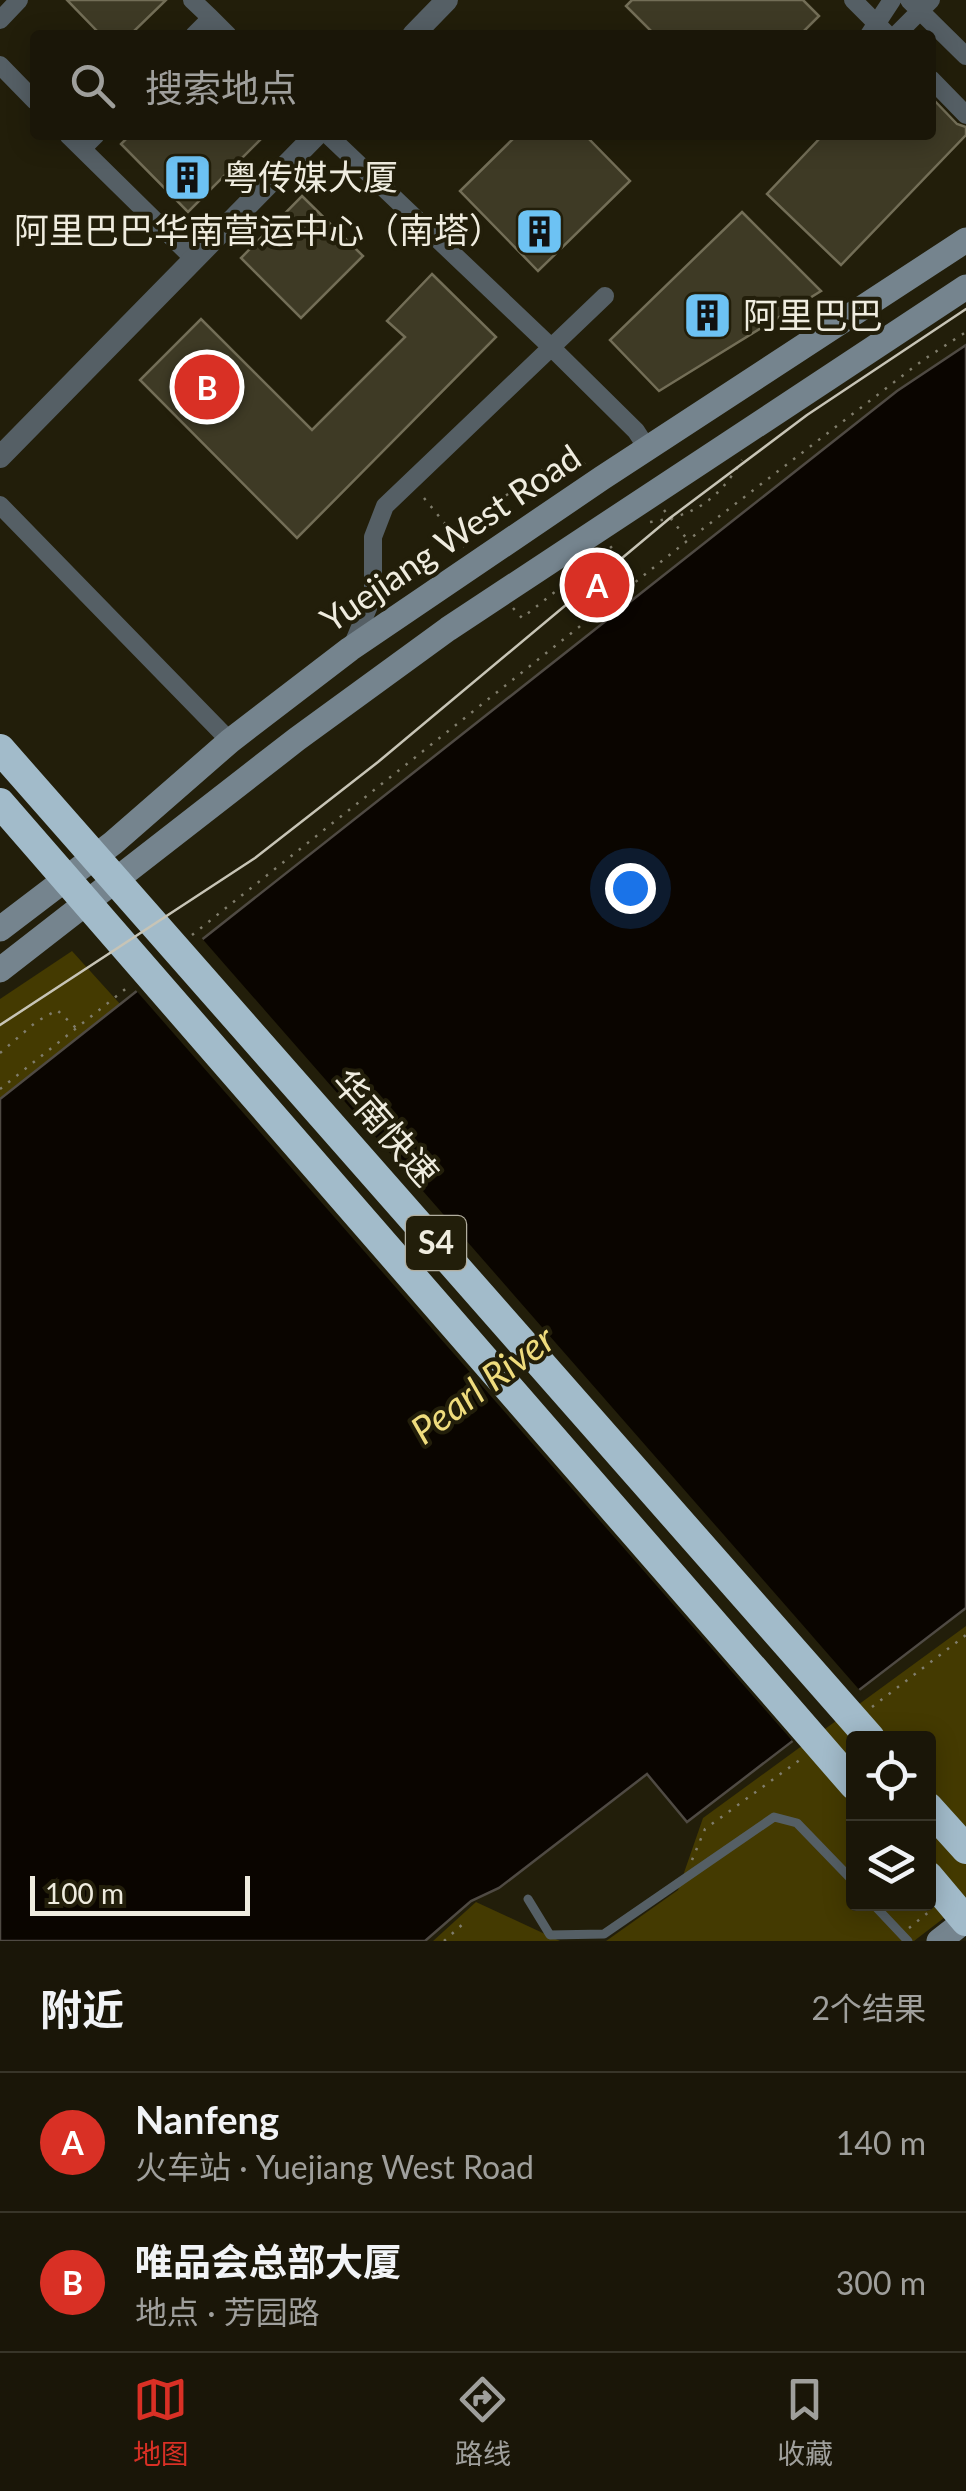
<!DOCTYPE html>
<html lang="zh">
<meta charset="utf-8">
<style>
body{margin:0;font-family:Lato,"Noto Sans SC",sans-serif;background:#231f12;color:#f1f3f6}
.controls{position:absolute;right:30px;bottom:30px;display:grid;overflow:hidden;border-radius:10px;box-shadow:0 5px 25px #0003}
.controls button{width:90px;height:90px;display:grid;place-items:center;padding:0;border:0;border-bottom:2px solid #383529;background:#1a1608;color:#f1f3f6;font:50px sans-serif}
.scale{position:absolute;left:30px;bottom:25px;width:220px;box-sizing:border-box;padding-left:10px;border:5px solid #efecdf;border-top:0;font-size:28px;line-height:35px;white-space:nowrap;color:#efecdf;-webkit-text-stroke:8px #221e0a;paint-order:stroke}
.you{position:absolute;left:630px;top:888px;width:35px;height:35px;margin:-25px;border:8px solid #fff;border-radius:50%;background:#1a73e8;box-shadow:0 0 0 15px #1a73e833}
.badge{display:grid;place-items:center;width:65px;height:65px;border-radius:50%;background:#d93025;color:#fff;font-size:32px;font-weight:700}
.pin{position:absolute;translate:-50% -50%;border:5px solid #fff;box-shadow:0 2px 10px #0006}
.list{margin:0;padding:0;list-style:none}
h2{display:flex;justify-content:space-between;align-items:center;height:130px;margin:0;padding:0 40px;font-size:42px}
h2 small{font-size:32px;font-weight:400;color:#9f9f9c}
.list li{display:grid;grid-template-columns:65px 1fr auto;gap:30px;align-items:center;box-sizing:border-box;height:140px;padding:0 40px;border-top:2px solid #383529}
.list b{display:block;font-size:38px;white-space:nowrap}
.list p{margin:0;font-size:32px;white-space:nowrap;color:#9f9f9c}
.list em{font-size:32px;font-style:normal;color:#9f9f9c}
.icon{flex:none;width:55px;height:55px;fill:none;stroke:currentColor;stroke-width:2;stroke-linecap:round;stroke-linejoin:round}
.map{position:relative;flex:none;width:966px;height:1941px;overflow:hidden}
.search{position:absolute;background:#1a1608;box-shadow:0 5px 25px #0003;left:30px;right:30px;top:30px;height:110px;display:flex;align-items:center;gap:25px;box-sizing:border-box;padding:0 35px;border-radius:10px;color:#9f9f9c;font-size:38px}
.sheet{height:410px;background:#1a1608}
nav{display:flex;justify-content:space-around;align-items:center;box-sizing:border-box;height:140px;border-top:2px solid #383529;background:#1a1608;font-size:28px;color:#9f9f9c}
nav a{display:grid;justify-items:center;gap:5px}
nav .on{color:#d93025}
.map>svg:first-child{display:block}
.green{fill:#443a01;fill-rule:evenodd}
.water{fill:#0a0500;stroke:#4f4a43;stroke-width:2.5}
.pier{fill:#221e0a}
.building{fill:#3e3a25;stroke:#736e57;stroke-width:2.5}
.lines{fill:none;stroke-linecap:round;stroke-linejoin:round}
.path{stroke:#807d6c;stroke-width:2.5;stroke-dasharray:2.5 8;stroke-linecap:butt}
.service{stroke:#555f65;stroke-width:9}
.minor{stroke:#555f65;stroke-width:18}
.tertiary{stroke:#555f65;stroke-width:22}
.secondary{stroke:#75848e;stroke-width:25}
.motorway{stroke:#a2bbca;stroke-width:30}
.tram{stroke:#c7c4b6;stroke-width:2.5}
.labels{text-anchor:middle;stroke-width:8;stroke-linejoin:round;paint-order:stroke}
.shield{fill:#221e0a;stroke:#b2ae9f;stroke-width:2.5}
.shield-label{font-size:32px;font-weight:bold;fill:#efecdf}
.poi-label{font-size:35px;fill:#efecdf;stroke:#221e0a;text-anchor:start}
.street-label{font-size:35px;fill:#efecdf;stroke:#221e0a}
.water-label{font-size:38px;font-style:italic;fill:#efdc7d;stroke:#221e0a}
</style>
<div class="map">
<svg width="966" height="1941" viewBox="0 0 966 1941">
<rect width="100%" height="100%" fill="#221e0a"/>
<path class="green" d="M72 951 120 1004 0 1099V999Z
M966 1626V1901L914 1941H606L678 1890 703 1818ZM854 1738H928V1904H854Z
M476 1902 560 1941H433Z"/>
<path class="water" d="M966 345V1608L687 1822 647 1774 499 1888 471 1901 425 1941H0V1099L897 391Z"/>
<path class="pier" d="M199 935 863 1694 796 1745 133 987Z"/>
<path class="building" d="M67 0H166L130 35H101Z
M632 0H803L819 16 800 35H655L626 6Z
M931 97 957 124 966 127V135L841 265 767 194 823 135H931Z
M130 135H265L188 212 121 144Z
M517 135H585L630 181 538 271 460 191Z
M302 196 363 256 301 318 241 258Z
M742 212 821 291 659 391 610 340Z
M432 274 496 337 297 538 140 380 201 319 312 430 405 337 387 321Z"/>
<g class="lines">
<path class="path" d="M558 480 585 463
M424 498 464 547
M664 510 687 539
M650 522C695 516 719 499 742 460
M454 531 549 466 590 461
M513 608 522 618 615 544
M192 935 687 541 923 360 966 332
M0 1053 36 1022 57 1010 76 1028
M0 1089 128 987
M872 1707 966 1635
M692 1860 705 1829 801 1759
M909 1928 930 1911
M444 1941 464 1923"/>
<path class="service" d="M528 1899 550 1935 604 1934 774 1817 797 1823 854 1882
M873 1904 908 1941"/>
<path class="minor" d="M192 0 211 18
M853 0 888 35
M909 0 966 56
M0 20 19 0
M194 35 211 18 228 35
M869 35 892 0
M896 35 931 0
M0 65 35 101
M931 79 966 115
M68 135 194 259
M328 135 551 347 636 431 647 448
M82 149 96 135
M0 505 230 741
M353 644 373 596V537L385 506 605 296"/>
<path class="tertiary" d="M413 35 447 0
M0 457 316 135"/>
<path class="secondary" d="M0 929 113 843 230 741 350 649 602 478 966 240
M0 970 297 739 448 629 966 287
M939 1941 966 1920"/>
<path class="motorway" d="M0 749 870 1738
M0 803 854 1785
M928 1807 966 1849
M928 1876 966 1921"/>
<path class="tram" d="M0 1025 255 858 378 762 670 518 807 415 966 309"/>
</g>
<defs>
<symbol id="building-square" viewBox="-11 -11 22 22"><rect x="-9" y="-9" width="18" height="18" rx="4" fill="#6dc2f3" stroke="#221e0a"/><path d="M-4-6H4V6H1V3H-1V6H-4ZM-2.5-4.3h1.7v1.8h-1.7ZM.8-4.3h1.7v1.8H.8ZM-2.5-1h1.7V.8h-1.7ZM.8-1h1.7V.8H.8Z" fill="#111"/></symbol>
</defs>
<g fill-rule="evenodd">
<use href="#building-square" x="160" y="150" width="55" height="55"/>
<use href="#building-square" x="512" y="204" width="55" height="55"/>
<use href="#building-square" x="680" y="288" width="55" height="55"/>
</g>
<g class="labels">
<rect class="shield" x="406" y="1216" width="60" height="54" rx="8"/>
<g class="shield-label">
<text x="436" y="1254">S4</text>
</g>
<g class="poi-label">
<text x="223" y="190">粤传媒大厦</text>
<text x="504" y="243" text-anchor="end">阿里巴巴华南营运中心（南塔）</text>
<text x="743" y="328">阿里巴巴</text>
</g>
<g class="street-label">
<text transform="translate(451 539) rotate(-34)" y="12">Yuejiang West Road</text>
<text transform="translate(385 1128) rotate(49)" y="12">华南快速</text>
</g>
<g class="water-label">
<text transform="translate(483 1385) rotate(-37)" y="13">Pearl River</text>
</g>
</g>
</svg>
<div class="controls">
<button><svg class="icon" aria-label="locate" viewBox="0 0 24 24"><circle cx="12" cy="12" r="6"/><path d="M12 2v4M12 18v4M2 12h4M18 12h4"/></svg></button>
<button><svg class="icon" aria-label="layers" viewBox="0 0 24 24"><path d="M12 4l9 5-9 5-9-5zM3 14l9 5 9-5"/></svg></button>
</div>
<div class="scale">100 m</div>
<div class="you"></div>
<div class="pin badge" style="left:597px;top:585px">A</div>
<div class="pin badge" style="left:207px;top:387px">B</div>
<div class="search"><svg class="icon" aria-label="search" viewBox="0 0 24 24"><circle cx="10" cy="10" r="6"/><path d="M15 15l6 6"/></svg>搜索地点</div>
</div>
<section class="sheet">
<h2>附近<small>2个结果</small></h2>
<ul class="list">
<li><span class="badge">A</span><div><b>Nanfeng</b><p>火车站 · Yuejiang West Road</p></div><em>140 m</em></li>
<li><span class="badge">B</span><div><b>唯品会总部大厦</b><p>地点 · 芳园路</p></div><em>300 m</em></li>
</ul>
</section>
<nav>
<a class="on"><svg class="icon" aria-label="map" viewBox="0 0 24 24"><path d="M3 6l6-2 6 2 6-2v14l-6 2-6-2-6 2zM9 4v14M15 6v14"/></svg>地图</a>
<a><svg class="icon" aria-label="directions" viewBox="0 0 24 24"><path d="M12 3l9 9-9 9-9-9zM9 14v-3h6M13 9l2 2-2 2"/></svg>路线</a>
<a><svg class="icon" aria-label="saved" viewBox="0 0 24 24"><path d="M7 4h10v16l-5-4-5 4z"/></svg>收藏</a>
</nav>
